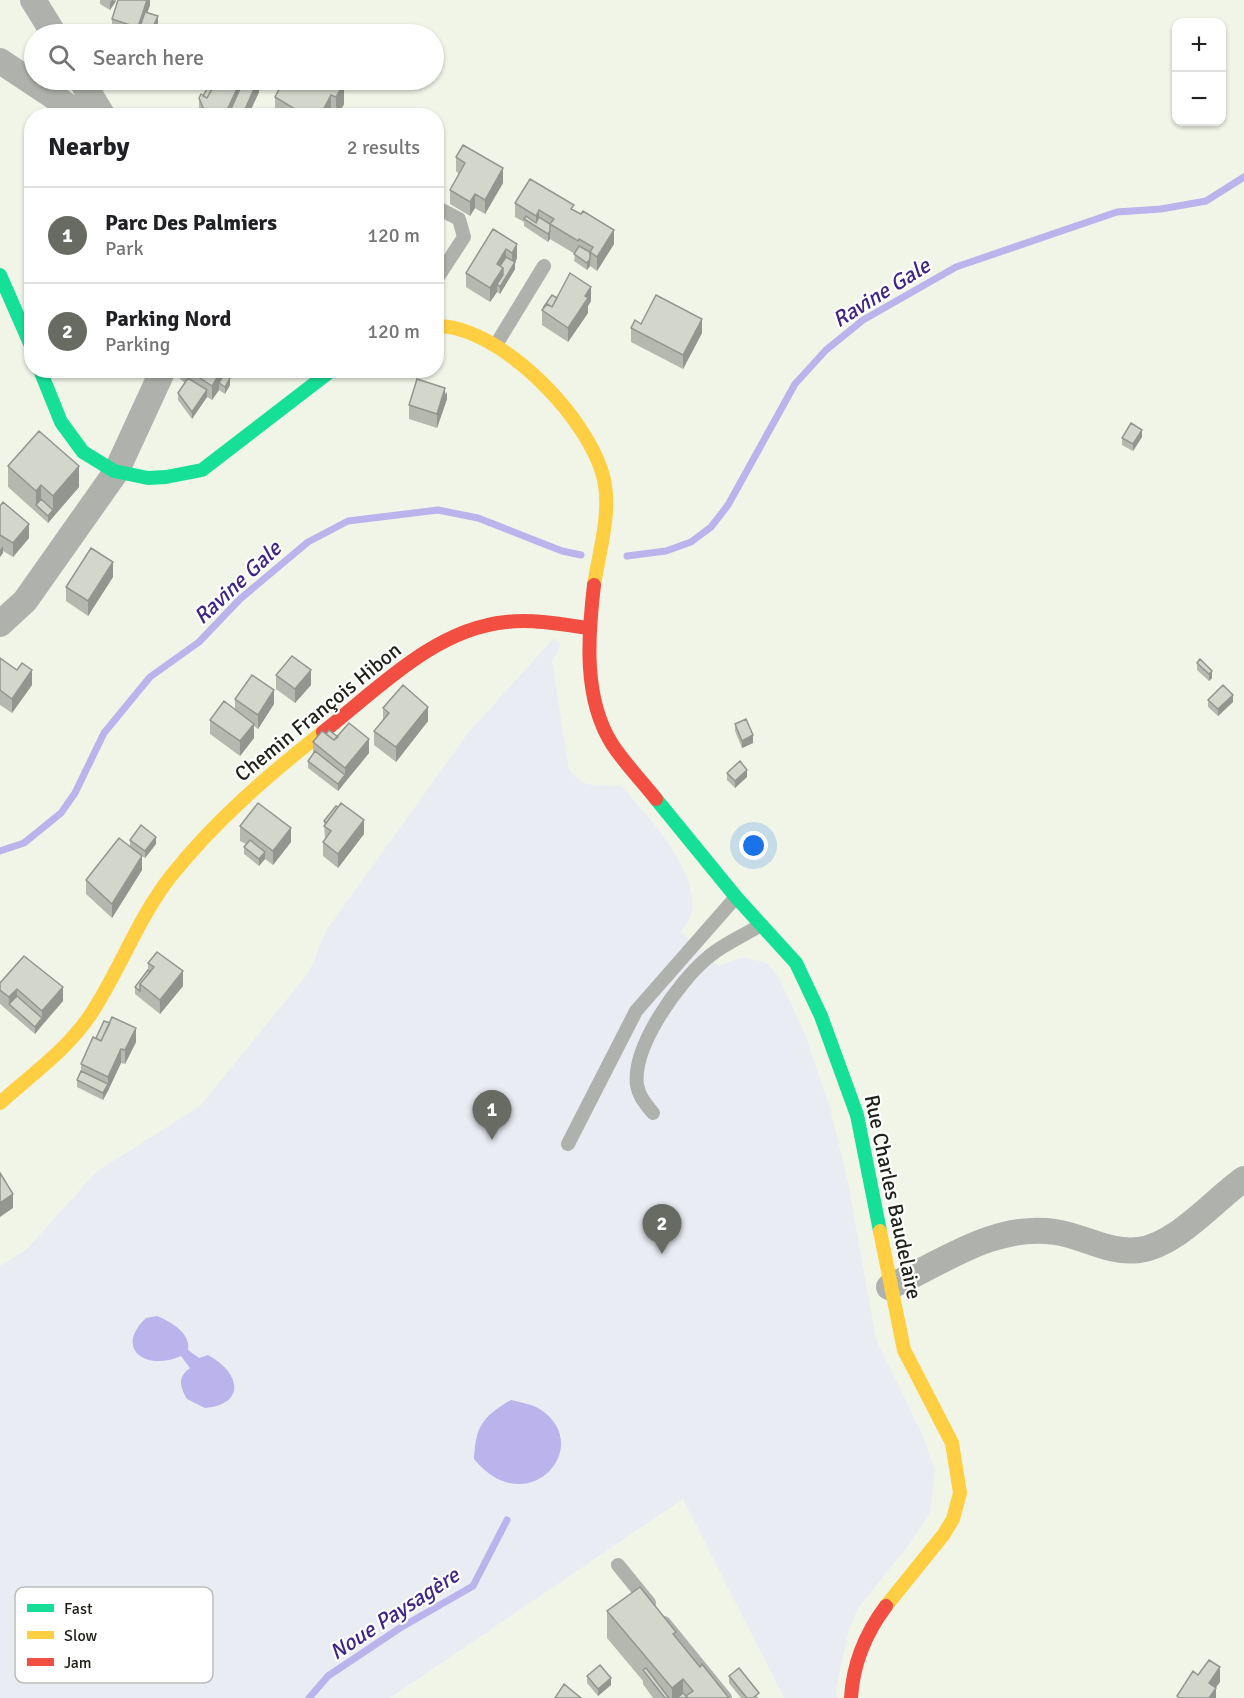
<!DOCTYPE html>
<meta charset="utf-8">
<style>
body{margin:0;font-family:Signika,sans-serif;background:#f6f6f6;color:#202124}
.controls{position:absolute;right:18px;top:18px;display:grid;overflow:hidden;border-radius:12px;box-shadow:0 2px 4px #0004}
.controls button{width:54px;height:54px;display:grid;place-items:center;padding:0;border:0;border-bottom:2px solid #e0e0e0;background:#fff;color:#202124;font:30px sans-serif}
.you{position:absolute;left:754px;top:846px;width:21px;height:21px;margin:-15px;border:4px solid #fff;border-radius:50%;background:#1a73e8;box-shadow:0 0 0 9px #1a73e833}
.badge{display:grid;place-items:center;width:39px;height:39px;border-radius:50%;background:#686b61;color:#fff;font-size:20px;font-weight:700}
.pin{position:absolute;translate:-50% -50px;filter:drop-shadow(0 2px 3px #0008)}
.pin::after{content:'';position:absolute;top:32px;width:21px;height:18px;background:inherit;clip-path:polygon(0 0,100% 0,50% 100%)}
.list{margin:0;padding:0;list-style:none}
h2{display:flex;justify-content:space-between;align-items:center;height:78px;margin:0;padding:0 24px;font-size:26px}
h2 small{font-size:20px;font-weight:400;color:#757577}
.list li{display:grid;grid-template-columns:39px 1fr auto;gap:18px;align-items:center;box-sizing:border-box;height:96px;padding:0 24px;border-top:2px solid #e0e0e0}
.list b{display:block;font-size:22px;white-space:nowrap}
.list p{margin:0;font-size:20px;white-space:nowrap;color:#757577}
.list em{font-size:20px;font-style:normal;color:#757577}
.icon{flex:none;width:33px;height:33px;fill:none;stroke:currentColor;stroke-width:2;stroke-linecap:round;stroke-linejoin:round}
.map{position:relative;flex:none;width:1244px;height:1698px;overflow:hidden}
.search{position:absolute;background:#fff;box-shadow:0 2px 4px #0004;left:24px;top:24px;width:420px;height:66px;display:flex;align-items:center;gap:15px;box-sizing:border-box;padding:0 21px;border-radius:33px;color:#757577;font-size:22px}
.panel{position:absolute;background:#fff;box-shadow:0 2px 4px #0004;left:24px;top:108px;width:420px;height:270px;border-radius:24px}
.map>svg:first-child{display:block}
.green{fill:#eaecf4}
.water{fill:#bab3ec}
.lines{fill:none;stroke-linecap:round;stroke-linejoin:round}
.stream{stroke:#bab3ec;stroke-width:7}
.lane{stroke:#afb1ac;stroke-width:14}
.street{stroke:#afb1ac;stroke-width:26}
.fast{stroke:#16e098;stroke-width:14}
.slow{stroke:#ffcf43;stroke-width:14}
.jam{stroke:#f24e42;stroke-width:14}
.wall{fill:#b5b8af}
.shaded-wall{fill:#93968e}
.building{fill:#d2d6cb;stroke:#93968e;stroke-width:1.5}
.labels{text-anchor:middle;stroke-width:4.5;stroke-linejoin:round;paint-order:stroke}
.street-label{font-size:21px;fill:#1e2118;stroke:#fff}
.water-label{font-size:22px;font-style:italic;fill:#3f2387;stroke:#fff}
.key{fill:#fff;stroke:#bcbcba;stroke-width:1.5}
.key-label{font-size:16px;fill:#1e2118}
</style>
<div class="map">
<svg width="1244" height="1698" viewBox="0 0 1244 1698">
<rect width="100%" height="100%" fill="#f1f5e8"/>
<path class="green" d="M554 638 561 645 552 661 569 769C582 789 598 786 620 785 646 814 703 873 691 916 689 921 684 927 681 932L718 966 744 957 767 963 778 976 805 1034 830 1108 848 1182 876 1339 923 1436 935 1471 930 1513 908 1546 858 1608 849 1630 836 1688 837 1698H784L683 1499 390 1698H0V1266L26 1250 96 1172 200 1106 309 972 326 931 468 733Z"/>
<path class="water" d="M157 1316C171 1322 191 1333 188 1350L199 1358 208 1355C240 1372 247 1404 205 1408L187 1399C180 1387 177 1377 190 1368L181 1356C145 1372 114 1348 146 1318Z
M511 1400C519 1402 530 1404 538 1408 598 1444 528 1525 474 1459 476 1426 482 1417 511 1400Z"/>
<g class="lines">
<path class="stream" d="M627 556 666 551 691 542 711 527 728 505 795 384 826 350 863 320 956 267 1117 212 1161 209 1206 201 1244 177
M0 851 24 843 61 813 75 793 104 733 150 677 199 642 240 599 308 542 348 521 438 510 478 518 562 551 581 555
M309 1698 328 1676 400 1628 473 1586 507 1520"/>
<path class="lane" d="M436 207 459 219 464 237 436 280
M497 343 544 266
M653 1113C646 1104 639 1097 637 1085 632 1047 678 983 706 959 721 945 743 936 761 925
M568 1144 636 1011 736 897
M618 1565 649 1603
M664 1623 725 1698"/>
<path class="street" d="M33 0 54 34
M0 61 83 116
M81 80 103 116
M0 624 25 601 116 472 163 370
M889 1287C942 1263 994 1223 1055 1232 1084 1236 1109 1254 1139 1250 1177 1245 1214 1200 1244 1179"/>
<path class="fast" d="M0 275 32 348
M40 370 61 422 83 452 114 471 148 478 166 477 202 470 332 370
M656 799 736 897 796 963 821 1016 857 1115 880 1231"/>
<path class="slow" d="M436 326C501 325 595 423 605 485 610 517 599 553 594 585
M0 1103C31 1075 68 1049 91 1014 120 970 138 918 171 876 215 821 268 775 323 732
M880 1231 904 1350 952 1443 960 1493 953 1519 944 1534 886 1606"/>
<path class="jam" d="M594 585C588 636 583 698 612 744 625 764 642 781 656 799
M323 732C377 690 434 629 506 622 533 619 561 624 588 628
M851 1698C853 1663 865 1634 886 1606"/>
</g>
<path class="wall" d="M100 0H116V1L110 10 100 4Z
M150 0V5L147 13 158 24 154 32 161 34H117L112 33V19Z
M143 80H164L161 86Z
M259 80V92L248 116H200L199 112V98L203 96 241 86Z
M280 80H336L344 104 338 116H272L275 111V97L280 88Z
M456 157 503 183 485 214 475 208 470 216 450 204V190L459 174 456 171Z
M515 203 574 210 614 244 597 271 590 266 587 270 574 261 575 254 550 239 548 242 524 226V222L515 217Z
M493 229 517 258 515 263V269L500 294 497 292 490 302 466 287V273Z
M557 298 591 301 588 306V313L568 342 542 325V310Z
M641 324 702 333 683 369 631 342V328Z
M181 370H232L228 376 230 385 225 394 219 390 212 400 207 397 192 419 178 400V393L185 383 180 379V372Z
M445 391 447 399 437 428 409 419V405Z
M1142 437 1133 451 1122 445V438Z
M8 466 79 487 48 523 8 487Z
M0 506 29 538 13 557 3 551V553L0 557Z
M113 577 88 616 66 601V587Z
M0 658 32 685 12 713 0 705Z
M1200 659 1212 678 1209 681 1197 670V663Z
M276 675 311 685 295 703 276 689Z
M235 699 274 704 258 729 254 726V738L240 756 210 734V720L235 710Z
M1208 700 1233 702 1218 716 1208 707Z
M383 708 428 721 396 762 374 745V731L383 721Z
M735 724 753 743 742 748 735 731Z
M326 734 338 737 369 753 338 791 308 768V761L313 754V742Z
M727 773 747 777 735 788 727 780Z
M324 821 364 834 338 868 323 856V842L325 840Z
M240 826 291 842 273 865 265 859 259 866 244 854V847L246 844 240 841Z
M130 840 156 844 145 858 142 856V870L112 918 86 894V880L130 847Z
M148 963 183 986 160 1014 135 994V987L148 970Z
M0 983 63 1001 35 1034 0 1004Z
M96 1038 136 1042 125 1064 121 1063 103 1100 77 1087V1080L81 1071V1064Z
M607 1611 700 1667 729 1698H653L643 1684V1681L607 1638Z
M587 1676 611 1685 598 1696 587 1683Z
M729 1676 759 1698H741L729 1683Z"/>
<path class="shaded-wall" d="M112 0 116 1 110 10V3Z
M147 0H150V5L140 34 138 27Z
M158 16V24L153 34H149Z
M241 80V93L231 116 228 108Z
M258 80H259V92L248 116H242Z
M344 83V104L338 116H336V97Z
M331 95V116H320Z
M503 168V183L485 214V200Z
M475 194V208L470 216V202Z
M539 210V224L536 227V216Z
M614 230V244L597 271V257Z
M550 231V239L548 242V234Z
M517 244V258L515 263V269L500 294V287L497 284V292L490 302V288L497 264 506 249V264L512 266V253Z
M590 259V266L587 270V263Z
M591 287V301L588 306V313L568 342V328L585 296Z
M702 319V333L683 369V355Z
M222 370H232L222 385 219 383V390L212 400V386Z
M230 378V385L225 394V387Z
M445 388V395L447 392V399L437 428V414Z
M207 390V397L192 419V412Z
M1142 430V437L1133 451V444Z
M79 466V487L48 523V516L53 510V496Z
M41 485V506L36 505V512V491Z
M29 524V538L13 557V543Z
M3 546V553L0 557V550Z
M113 562V577L88 616V601Z
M32 670V685L12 713V699Z
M311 670V685L295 703V689Z
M1212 671V678L1209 681V674Z
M274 690V704L258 729V715Z
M1233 695V702L1218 716V709Z
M428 707V721L396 762V747Z
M254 724V738L240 756V741Z
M753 735V743L742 748V741Z
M369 739V753L338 791V784L345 775V768Z
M747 770V777L735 788V781Z
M364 820V834L338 868V854Z
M291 828V842L273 865V851Z
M156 837V844L145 858V851Z
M265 852V859L259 866V859Z
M142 856V870L112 918V904Z
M183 971V986L160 1014V1000Z
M63 987V1001L42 1025V1011Z
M17 989V1003L9 1004V1011V997Z
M42 1018V1025L35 1034V1027Z
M136 1028V1042L125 1064V1050Z
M121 1049V1063L108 1091V1077Z
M108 1084V1091L103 1100V1093Z
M13 1194V1208L0 1217V1203Z
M1220 1667V1682L1209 1697V1683Z
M611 1678V1685L598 1696V1689Z
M683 1679V1698H672V1688Z
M1216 1688V1698H1209Z"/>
<path class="building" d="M118 0H147L138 27 161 34H129L133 26 112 19Z
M145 12 158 16 151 31 140 27Z
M212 80H217L207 98 203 96Z
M217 80H241L228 108 231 109 244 80H258L242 116H213L205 112 199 98 201 94 207 98Z
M284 80H336L344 83 336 97 331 95 320 116H298L300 112 275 97Z
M275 111 283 116H272Z
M463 145 503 168 485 200 475 194 470 202 450 190 465 163 456 157Z
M530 179 574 205 571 209 581 214 583 211 614 230 597 257 590 252 593 247 579 239 578 241 550 224 554 219 539 210 536 216 515 203Z
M526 216 536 223 539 217 550 224V231L548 234 524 219Z
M493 229 517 244 512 253 506 249 497 264 503 268 490 288 466 273Z
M579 246 590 252V259L587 263 574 254Z
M506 257 515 262 500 287 497 284 503 275V268L500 266Z
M570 273 591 287 585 296 588 298 568 328 542 310 547 304 552 307Z
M552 295 557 298 552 307 547 304 543 308Z
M656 295 702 319 683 355 631 328 635 320 641 324Z
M181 370H186V376L180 372Z
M188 370H222L212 386Z
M224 374 230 378 225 387 219 383Z
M188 378 207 390 192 412 178 393Z
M417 379 445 388 437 414 409 405Z
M1131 423 1142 430 1133 444 1122 438Z
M39 431 79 466 53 496 41 485 36 491 8 466Z
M41 499 53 510 48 516 36 505Z
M3 502 29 524 13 543 0 535V506Z
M91 548 113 562 88 601 66 587Z
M292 656 311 670 295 689 276 675Z
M0 658 17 670 22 663 32 670 12 699 0 690Z
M1200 659 1212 671 1209 674 1197 663Z
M252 675 274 690 258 715 235 699Z
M403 685 428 707 396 747 374 731 389 713 383 708Z
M1223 685 1233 695 1218 709 1208 700Z
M224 701 254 724 240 741 210 720Z
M746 719 753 735 742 741 735 724Z
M349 723 369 739 345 768 313 742 322 731 334 740Z
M329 730 338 737 334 740 326 734Z
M315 751 345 775 338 784 308 761Z
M740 761 747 770 735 781 727 773Z
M258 803 291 828 273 851 240 826Z
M341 803 364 820 338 854 323 842 331 831 324 826Z
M336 806 338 807 326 823 324 821Z
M141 825 156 837 145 851 130 840Z
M119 838 142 856 112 904 86 880Z
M250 840 265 852 259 859 244 847Z
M157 952 183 971 160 1000 140 984 154 967 148 963Z
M24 956 63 987 42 1011 17 989 9 997 0 990V983Z
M148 970 150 972 140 984V991L135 987Z
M17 996 42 1018 35 1027 9 1004Z
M112 1017 136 1028 125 1050 121 1049 108 1077 81 1064 93 1037 101 1041Z
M104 1021 110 1023 101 1041 96 1038Z
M81 1071 108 1084 103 1093 77 1080Z
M0 1173 13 1194 0 1203Z
M640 1587 676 1632 673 1634 700 1667 702 1664 729 1698H688L686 1696 693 1691 683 1679 672 1688 607 1611Z
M1209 1660 1220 1667 1209 1683 1216 1688 1209 1698H1179L1177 1696 1193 1671 1198 1675Z
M600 1665 611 1678 598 1689 587 1676Z
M646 1668 669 1698H665L643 1670Z
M739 1668 759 1693 753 1698H747L729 1676Z
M564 1684 581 1698H555Z
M683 1693 686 1696V1698H677Z"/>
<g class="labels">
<g class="street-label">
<text transform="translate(318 712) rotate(-39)" y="7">Chemin François Hibon</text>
<text transform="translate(893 1197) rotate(78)" y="7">Rue Charles Baudelaire</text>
</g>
<g class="water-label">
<text transform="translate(881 292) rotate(-32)" y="8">Ravine Gale</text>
<text transform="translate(237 582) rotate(-43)" y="8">Ravine Gale</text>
<text transform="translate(394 1613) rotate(-33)" y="8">Noue Paysagère</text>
</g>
</g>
<rect x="15" y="1587" width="198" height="96" rx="9" class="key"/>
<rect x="27" y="1604" width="27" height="8" fill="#16e098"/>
<rect x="27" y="1631" width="27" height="8" fill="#ffcf43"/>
<rect x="27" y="1658" width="27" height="8" fill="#f24e42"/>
<g class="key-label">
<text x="64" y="1614">Fast</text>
<text x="64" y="1641">Slow</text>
<text x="64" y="1668">Jam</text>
</g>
</svg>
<div class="controls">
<button>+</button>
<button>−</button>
</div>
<div class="you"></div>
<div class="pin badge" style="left:492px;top:1140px">1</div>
<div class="pin badge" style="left:662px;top:1254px">2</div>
<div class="search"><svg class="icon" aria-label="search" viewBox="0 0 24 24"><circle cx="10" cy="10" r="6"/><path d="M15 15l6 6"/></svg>Search here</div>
<section class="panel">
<h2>Nearby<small>2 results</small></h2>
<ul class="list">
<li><span class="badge">1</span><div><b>Parc Des Palmiers</b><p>Park</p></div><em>120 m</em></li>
<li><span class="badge">2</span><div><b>Parking Nord</b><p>Parking</p></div><em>120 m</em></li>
</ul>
</section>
</div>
